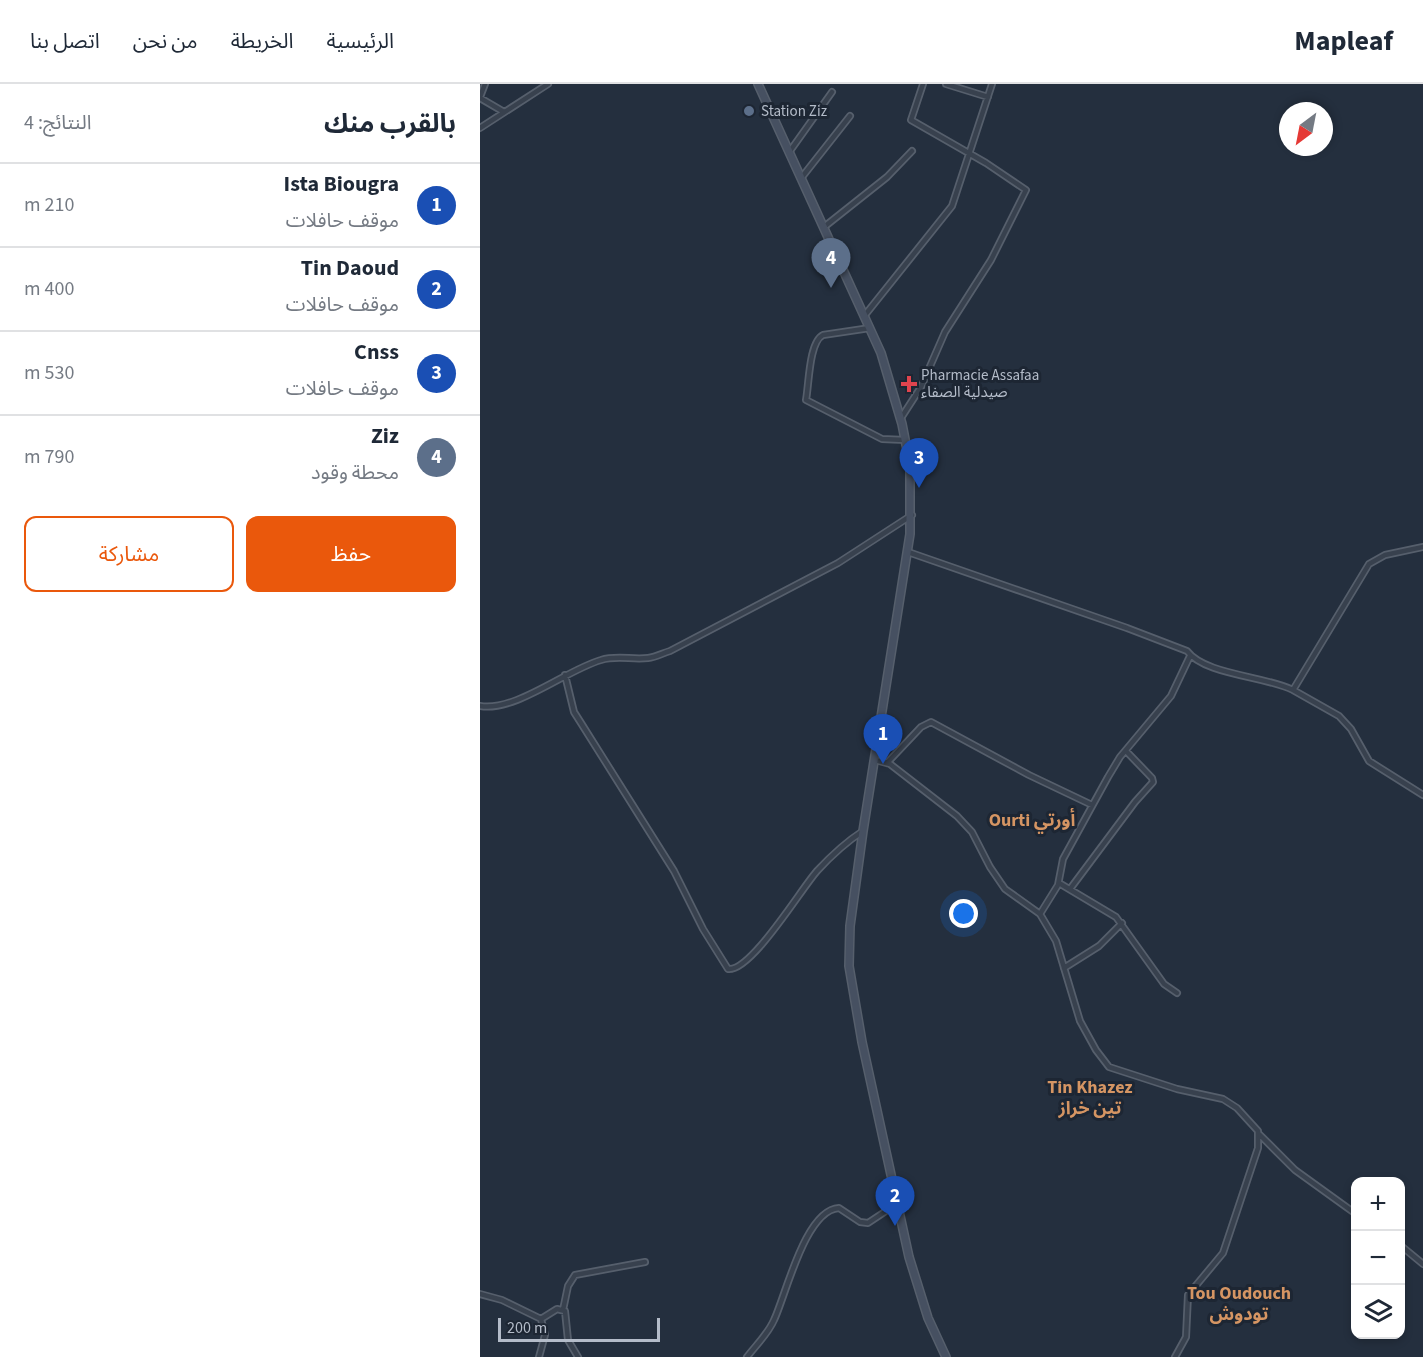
<!DOCTYPE html>
<html lang="ar">
<meta charset="utf-8">
<style>
body{margin:0;font-family:"Source Sans 3","Noto Sans Arabic",sans-serif;background:#f6f6f7;color:#1f2937;direction:rtl}
.controls{position:absolute;right:18px;bottom:18px;display:grid;overflow:hidden;border-radius:12px;box-shadow:0 3px 9px #0003}
.controls button{width:54px;height:54px;display:grid;place-items:center;padding:0;border:0;border-bottom:2px solid #e0e1e3;background:#fff;color:#1f2937;font:30px sans-serif}
.compass{position:absolute;left:799px;top:18px;width:54px;height:54px;border-radius:50%;background:#fff;box-shadow:0 3px 9px #0003;rotate:212deg}
.scale{position:absolute;left:18px;bottom:15px;width:162px;box-sizing:border-box;padding-left:6px;border:3px solid #b4bcc9;border-top:0;font-size:16px;line-height:21px;white-space:nowrap;color:#b4bcc9;-webkit-text-stroke:4px #1d2633;paint-order:stroke}
.you{position:absolute;left:484px;top:830px;width:21px;height:21px;margin:-15px;border:4px solid #fff;border-radius:50%;background:#1a73e8;box-shadow:0 0 0 9px #1a73e833}
.badge{display:grid;place-items:center;width:39px;height:39px;border-radius:50%;background:#ea580c;color:#fff;font-size:20px;font-weight:700}
.pin{position:absolute;translate:-50% -50px;filter:drop-shadow(0 2px 3px #0008)}
.pin::after{content:'';position:absolute;top:32px;width:21px;height:18px;background:inherit;clip-path:polygon(0 0,100% 0,50% 100%)}
.list{margin:0;padding:0;list-style:none}
h2{display:flex;justify-content:space-between;align-items:center;height:78px;margin:0;padding:0 24px;font-size:26px}
h2 small{font-size:20px;font-weight:400;color:#747a83}
.list li{display:grid;grid-template-columns:39px 1fr auto;gap:18px;align-items:center;box-sizing:border-box;height:84px;padding:0 24px;border-top:2px solid #e0e1e3}
.list b{display:block;font-size:22px;white-space:nowrap}
.list p{margin:0;font-size:20px;white-space:nowrap;color:#747a83}
.list em{font-size:20px;font-style:normal;color:#747a83}
.actions{display:flex;gap:12px;padding:18px 24px}
.actions a{flex:1;padding:14px 0;border:2px solid #ea580c;border-radius:12px;text-align:center;font-size:21px;color:#ea580c}
.actions .main{background:#ea580c;color:#fff}
.icon{flex:none;width:33px;height:33px;fill:none;stroke:currentColor;stroke-width:2;stroke-linecap:round;stroke-linejoin:round}
.map{position:relative;flex:none;width:943px;height:1273px;overflow:hidden;direction:ltr}
header{display:flex;align-items:center;gap:36px;box-sizing:border-box;height:84px;padding:0 30px;background:#fff;border-bottom:2px solid #e0e1e3}
header strong{font-size:28px}
nav{display:flex;gap:33px;margin-inline-start:auto;font-size:21px}
main{display:flex}
aside{flex:1;background:#fff}
.map>svg:first-child{display:block}
.lines{fill:none;stroke-linecap:round;stroke-linejoin:round}
.street-casing{stroke:#565f6c;stroke-width:8}
.secondary-casing{stroke:#565f6c;stroke-width:10}
.street{stroke:#38414e;stroke-width:4.5}
.secondary{stroke:#465061;stroke-width:7}
.service-dot{fill:#5c6f8a;stroke:#1d2633;stroke-width:2}
.health-dot{fill:#e0444e;stroke:#1d2633;stroke-width:2}
.labels{text-anchor:middle;stroke-width:6;stroke-linejoin:round;paint-order:stroke}
.poi-label{font-size:15px;fill:#b4bcc9;stroke:#1d2633;text-anchor:start}
.quarter-label{font-size:18px;font-weight:bold;fill:#d59563;stroke:#1d2633}
</style>
<header>
<strong>Mapleaf</strong>
<nav><a>الرئيسية</a><a>الخريطة</a><a>من نحن</a><a>اتصل بنا</a></nav>
</header>
<main>
<div class="map">
<svg width="943" height="1273" viewBox="0 0 943 1273">
<rect width="100%" height="100%" fill="#242f3e"/>
<g class="lines">
<defs>
<path id="street" d="M466 0 508 13
M0 13 5 0
M0 14 24 28
M0 44 68 0
M310 67 352 8
M322 93 370 32
M344 143 407 93 432 67
M385 231 472 122 512 0
M390 244 343 251C329 258 329 300 326 316L402 355 425 356
M421 334 441 303 465 248 511 176 546 106 506 79 431 36 443 0
M428 468 647 544 707 567C725 591 785 592 813 606L889 480 905 471 943 463
M85 591 94 628 101 639 194 787 223 845 248 885C271 888 321 805 337 787 350 773 366 758 383 747
M813 606 859 632 871 645 889 677 943 711
M0 622C36 628 86 586 121 576 137 571 152 576 168 574 176 573 183 569 190 567L358 479 432 431
M395 676 410 680 477 732 492 748 510 783 525 805 560 830 576 857 600 937 616 966 629 983 697 1005 743 1015 757 1024 778 1047V1064L743 1169 708 1211 706 1253 695 1273
M407 679 441 643 451 638 549 691 612 721
M579 799 636 833 684 900 697 909
M590 805 655 718 673 698 672 694 646 667
M560 830 578 801 583 775 628 693 640 673 691 612 710 572
M584 884 619 862 642 839
M779 1050 815 1086 876 1130
M920 1161 943 1180
M0 1210 22 1216 61 1235
M83 1226 88 1202 95 1191 165 1178
M61 1235 77 1225 85 1227 88 1256 98 1273
M59 1273 65 1251 61 1235
M267 1273C276 1261 288 1250 294 1236 306 1211 325 1126 359 1124L380 1138 388 1139 418 1119"/>
<path id="secondary" d="M278 0 401 269 422 340 430 381V450L383 747 370 842 369 882 382 958 429 1173 448 1234 466 1273"/>
</defs>
<use href="#street" class="street-casing"/>
<use href="#secondary" class="secondary-casing"/>
<use href="#street" class="street"/>
<use href="#secondary" class="secondary"/>
</g>
<circle class="service-dot" cx="269" cy="27" r="6"/>
<path class="health-dot" d="M426 291h6v6h6v6h-6v6h-6v-6h-6v-6h6z"/>
<g class="labels">
<g class="poi-label">
<text x="281" y="32">Station Ziz</text>
<text x="441" y="296">Pharmacie Assafaa<tspan x="441" dy="17">صيدلية الصفاء</tspan></text>
</g>
<g class="quarter-label">
<text x="552" y="742">Ourti أورتي</text>
<text x="610" y="1009">Tin Khazez<tspan x="610" dy="21">تين خراز</tspan></text>
<text x="759" y="1215">Tou Oudouch<tspan x="759" dy="21">تودوش</tspan></text>
</g>
</g>
</svg>
<div class="controls">
<button>+</button>
<button>−</button>
<button><svg class="icon" aria-label="layers" viewBox="0 0 24 24"><path d="M12 4l9 5-9 5-9-5zM3 14l9 5 9-5"/></svg></button>
</div>
<svg class="compass" viewBox="-18 -18 36 36"><path d="M0-13l5 13h-10z" fill="#e53935"/><path d="M0 13l5-13h-10z" fill="#747a83"/></svg>
<div class="scale">200 m</div>
<div class="you"></div>
<div class="pin badge" style="left:403px;top:680px;background:#1a4fb4">1</div>
<div class="pin badge" style="left:415px;top:1142px;background:#1a4fb4">2</div>
<div class="pin badge" style="left:439px;top:404px;background:#1a4fb4">3</div>
<div class="pin badge" style="left:351px;top:204px;background:#5c6f8a">4</div>
</div>
<aside>
<h2>بالقرب منك<small>النتائج: 4</small></h2>
<ul class="list">
<li><span class="badge" style="background:#1a4fb4">1</span><div><b>Ista Biougra</b><p>موقف حافلات</p></div><em>210 m</em></li>
<li><span class="badge" style="background:#1a4fb4">2</span><div><b>Tin Daoud</b><p>موقف حافلات</p></div><em>400 m</em></li>
<li><span class="badge" style="background:#1a4fb4">3</span><div><b>Cnss</b><p>موقف حافلات</p></div><em>530 m</em></li>
<li><span class="badge" style="background:#5c6f8a">4</span><div><b>Ziz</b><p>محطة وقود</p></div><em>790 m</em></li>
</ul>
<div class="actions"><a class="main">حفظ</a><a>مشاركة</a></div>
</aside>
</main>
